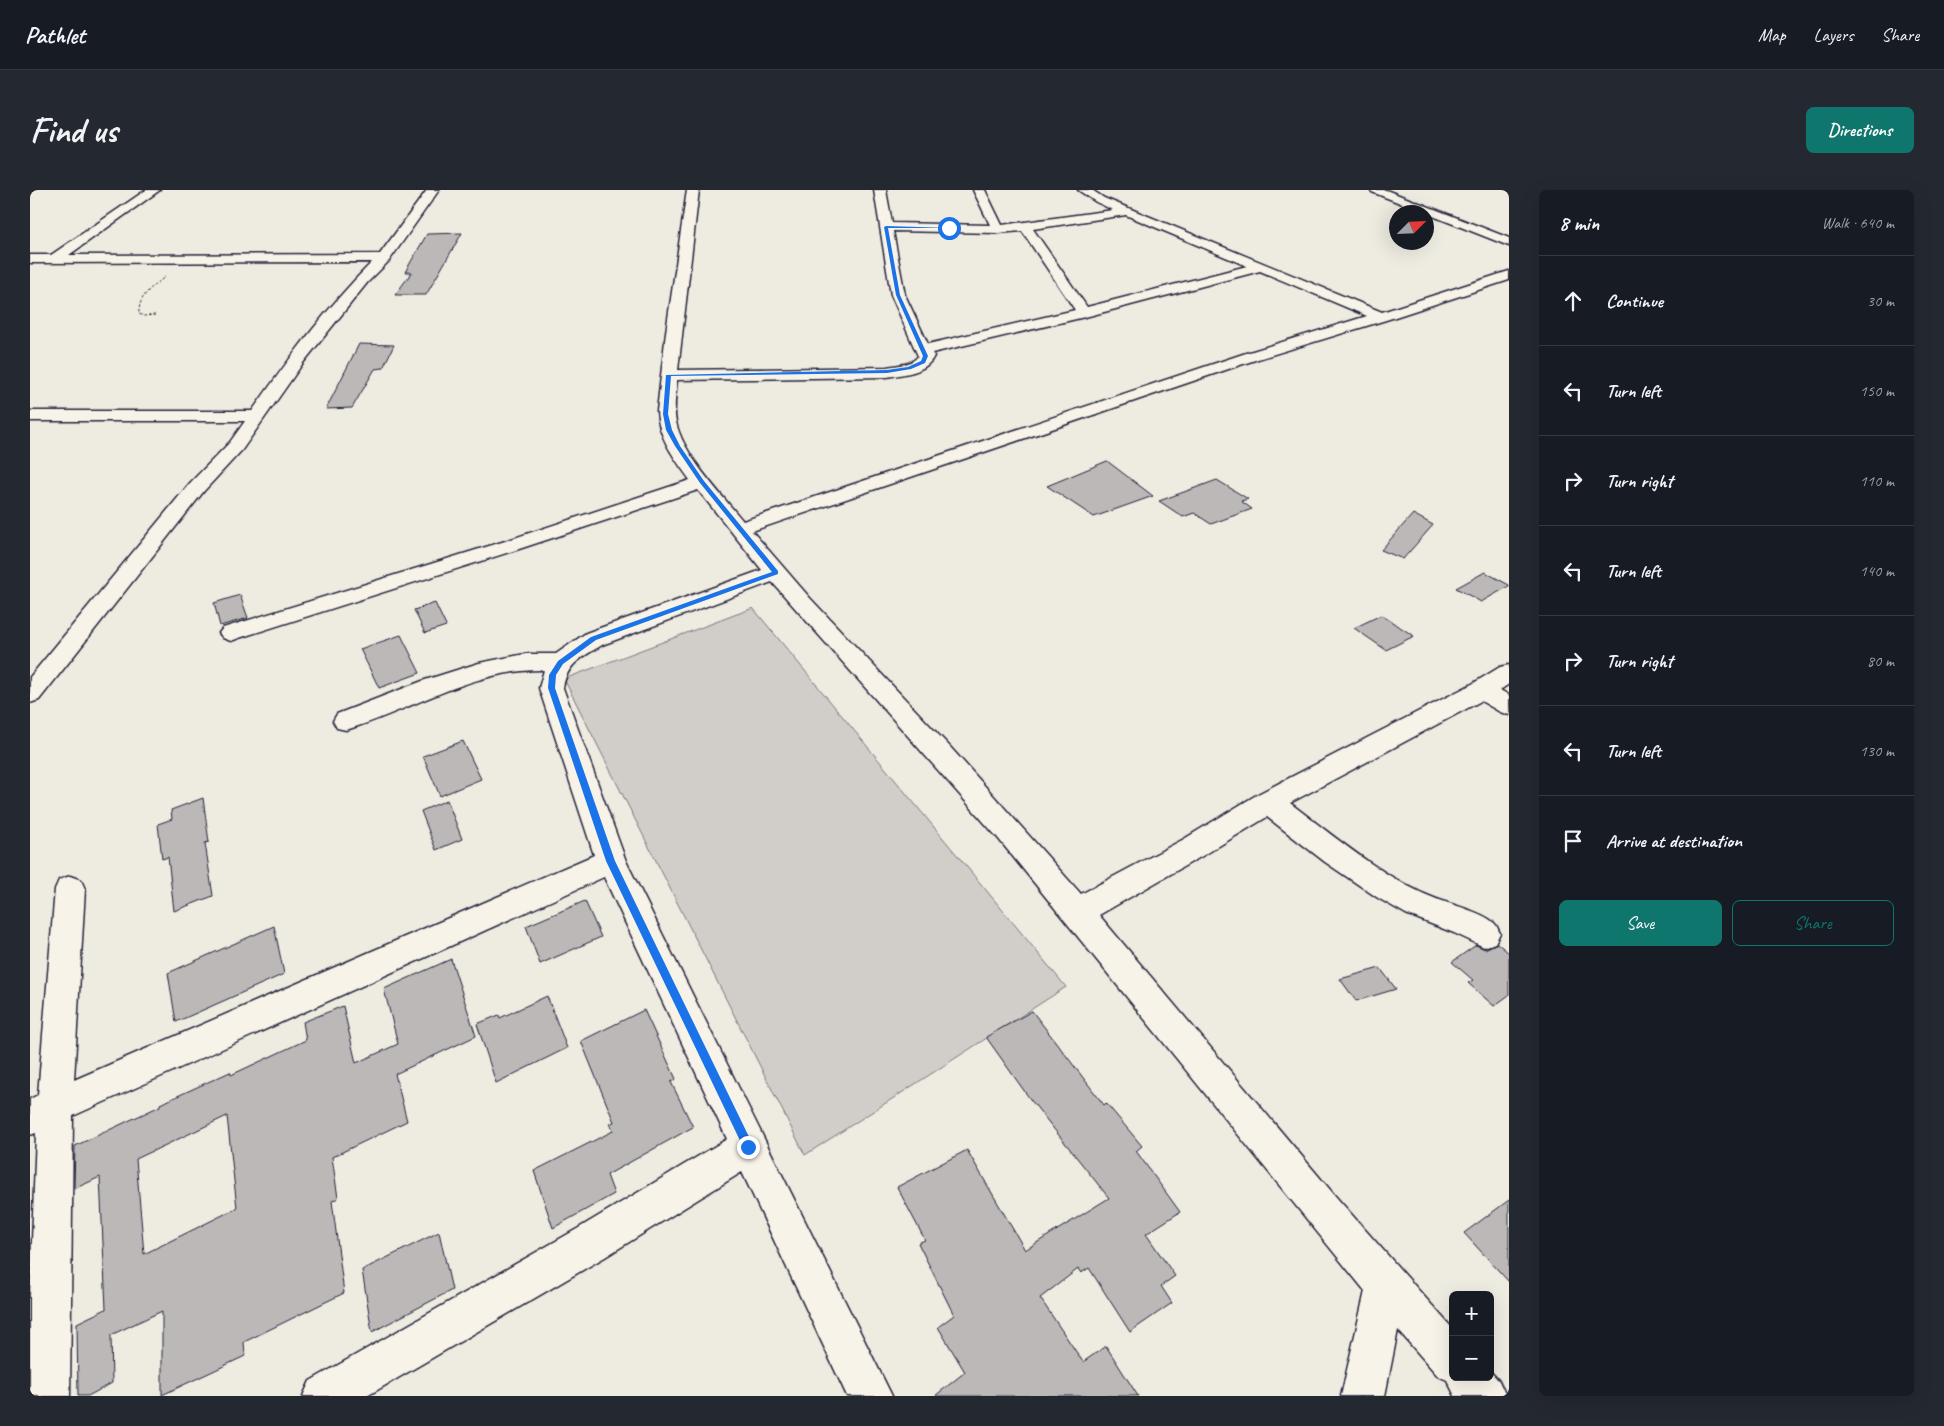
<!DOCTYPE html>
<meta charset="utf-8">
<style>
body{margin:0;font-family:Caveat,sans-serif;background:#242831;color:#f1f3f6}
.controls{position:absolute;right:15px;bottom:15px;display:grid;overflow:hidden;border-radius:8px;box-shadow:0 5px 20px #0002}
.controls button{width:45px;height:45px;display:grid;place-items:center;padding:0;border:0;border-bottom:1px solid #363941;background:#171b24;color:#f1f3f6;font:25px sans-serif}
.compass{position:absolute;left:1359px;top:15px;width:45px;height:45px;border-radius:50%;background:#171b24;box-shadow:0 5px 20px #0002;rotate:66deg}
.stop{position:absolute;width:15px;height:15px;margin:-11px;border:4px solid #1a73e8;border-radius:50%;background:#fff}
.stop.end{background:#1a73e8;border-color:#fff;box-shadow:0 1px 5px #0008}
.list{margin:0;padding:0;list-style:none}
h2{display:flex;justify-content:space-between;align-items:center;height:65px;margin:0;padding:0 20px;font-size:21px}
h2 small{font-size:16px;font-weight:400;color:#9ea1a6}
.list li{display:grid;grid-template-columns:32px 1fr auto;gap:15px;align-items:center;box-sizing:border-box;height:90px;padding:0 20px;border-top:1px solid #363941}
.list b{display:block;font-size:19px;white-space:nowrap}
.list em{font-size:16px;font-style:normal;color:#9ea1a6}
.actions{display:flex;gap:10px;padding:15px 20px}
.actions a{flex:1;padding:11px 0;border:1px solid #0f766e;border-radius:8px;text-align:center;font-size:18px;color:#0f766e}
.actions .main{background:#0f766e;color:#fff}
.icon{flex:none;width:28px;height:28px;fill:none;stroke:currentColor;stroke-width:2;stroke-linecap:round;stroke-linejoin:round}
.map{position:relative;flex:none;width:1479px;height:1206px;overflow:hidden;border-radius:8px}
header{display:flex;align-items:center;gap:30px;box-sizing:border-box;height:70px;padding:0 25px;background:#171b24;border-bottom:1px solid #363941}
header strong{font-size:24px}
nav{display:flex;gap:28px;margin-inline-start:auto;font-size:18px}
.intro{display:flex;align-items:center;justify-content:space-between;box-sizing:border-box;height:120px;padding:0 30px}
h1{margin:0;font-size:35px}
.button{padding:12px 22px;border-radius:8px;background:#0f766e;color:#fff;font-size:18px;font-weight:700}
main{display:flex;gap:30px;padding:0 30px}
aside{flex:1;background:#171b24;border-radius:8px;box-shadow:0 5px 20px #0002}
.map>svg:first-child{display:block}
.green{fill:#d1cdc9;stroke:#7a7882}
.building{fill:#bbb8b7;stroke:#22223b;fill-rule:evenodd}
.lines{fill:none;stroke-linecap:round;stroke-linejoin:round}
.minor-casing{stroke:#22223b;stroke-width:3}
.path{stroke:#22223b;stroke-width:1;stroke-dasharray:2.5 2;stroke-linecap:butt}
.minor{fill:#f7f3e8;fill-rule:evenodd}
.route{fill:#1a73e8}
</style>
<header>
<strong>Pathlet</strong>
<nav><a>Map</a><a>Layers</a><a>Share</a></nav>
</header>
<div class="intro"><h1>Find us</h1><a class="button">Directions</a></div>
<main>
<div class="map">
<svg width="1479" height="1206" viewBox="0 0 1479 1206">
<rect width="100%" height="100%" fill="#eeebe1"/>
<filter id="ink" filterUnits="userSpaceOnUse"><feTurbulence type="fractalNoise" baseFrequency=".02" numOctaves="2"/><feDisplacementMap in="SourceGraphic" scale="10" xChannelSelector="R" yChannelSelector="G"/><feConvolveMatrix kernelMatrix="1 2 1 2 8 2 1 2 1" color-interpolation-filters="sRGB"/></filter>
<g filter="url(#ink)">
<path class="green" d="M723 418 1036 797 775 965 534 489Z"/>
<path class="building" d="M432 43 396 105H365L382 82H375L397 44Z
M329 154 364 155 353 178 345 179 322 218 296 219Z
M1077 271 1123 306 1064 327 1017 296Z
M1187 290 1218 309 1211 311 1222 319 1181 334 1164 323 1153 327 1129 311Z
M1383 324 1403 335 1373 369 1351 360Z
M1455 382 1479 395V396L1451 412 1426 398Z
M210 405 218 428 190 436 184 413Z
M405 413 416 436 395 443 384 420Z
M1351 425 1384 446 1356 460 1324 438Z
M371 445 390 483 349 498 330 459Z
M433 551 451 589 410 606 393 566Z
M173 608 179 652 175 653 183 706 144 721 138 667 132 669 128 634 142 629 141 620Z
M417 610 432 649 406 660 391 621Z
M555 711 571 747 510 774 496 736Z
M244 736 254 784 146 832 138 783Z
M1467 753 1479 763V805L1464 816 1438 793 1443 790 1422 772 1446 755 1455 759Z
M421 769 446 846 365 884 377 931 302 967 308 1008 302 1011 314 1103 214 1152 215 1166 132 1205V1121L81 1145 82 1193 58 1206H48L47 1133 76 1119 70 987 44 999 45 956 130 916V914L200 882 201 885 276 850 273 832 313 816 326 873 368 854 354 799ZM197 926 207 1018 114 1064 106 969Z
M1350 778 1366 799 1326 811 1310 789Z
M517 806 537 858 466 893 447 834 469 825 470 828Z
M614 820 646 889 641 892 663 937 577 985 584 1004 523 1038 504 981 583 941 580 934 584 932 551 851Z
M1002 821 1074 915 1076 913 1112 956 1106 961 1150 1022 1116 1044 1145 1086 1131 1096 1142 1113 1100 1142 1059 1078 1051 1083 1048 1079 1010 1108 1053 1172 1076 1156 1108 1206H905L935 1182 908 1137 924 1125 888 1053 895 1050 867 997 937 960 995 1060 1079 1008 1000 909 956 847Z
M1479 1010V1092L1434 1043Z
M409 1042 422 1100 342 1142 332 1080Z"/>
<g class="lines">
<defs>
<path id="minor" d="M116 0H130L39 65 350 64 397 0H409L359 71 337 93 273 173 212 260 174 301 9 510 0 513V487L160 293 200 252 215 231H0V221H222C259 169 297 117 342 72L0 73V65H21Z
M657 0H669L648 180 857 177C867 175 882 175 888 166L861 105 844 0H856L862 33 960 35 943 0H955L972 35 1083 20 1066 12 1048 0H1062L1074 8 1352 122 1479 81V90L1356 130 1228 169 722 341 780 408 921 558 1051 704 1154 649 1228 604 1442 494 1470 477 1479 475V494L1470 500 1479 505V525L1470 522 1451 511 1260 613C1304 646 1353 688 1404 708 1419 714 1453 722 1464 733 1467 735 1468 740 1470 743L1465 753 1454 757 1424 743 1376 724 1348 708 1295 672 1237 627 1174 665 1069 725 1307 1008 1423 1139V1187H1460V1181L1469 1191 1476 1206H1425L1417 1190 1408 1186 1368 1140 1355 1206H1311L1335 1101 967 647 742 392 572 455C553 467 537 473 533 498L596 671 862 1206H817L712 982 575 1067 337 1206H273L280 1191 547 1039 697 949 574 687 43 926 40 1206H0V1106L6 943 0 945V909L8 905 25 699 29 690 40 686 51 690 55 699 44 890 564 665 509 498 514 480C443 479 382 520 316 540L307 538 303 531 307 524 395 490 449 473 495 464H526L556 443 732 380 668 300 486 360 209 448 201 451 193 448 189 443 193 438 472 352 660 290C645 269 628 247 627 221L636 142ZM1096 25 1217 76 1057 117 1003 39ZM863 41 968 43 992 41 1045 120 898 154 875 105ZM1230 81 1337 126 1216 163 713 331C692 305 653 265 646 232 643 218 646 204 647 190L857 187C874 184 896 183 904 166L902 163 1059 126Z
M1340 0H1356L1479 48V56L1342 2Z"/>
</defs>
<use href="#minor" class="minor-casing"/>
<path class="path" d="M125 125 114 126 109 124C108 106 122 97 135 87"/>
<use href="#minor" class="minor"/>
</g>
</g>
<path class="route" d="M856 36 921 38H858L870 105 898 166 895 173 881 179 857 183 641 186 638 224 642 240 650 256 674 291 748 381V384L566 450 533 474 526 485 525 498 585 671 722 953 724 957 722 961 718 962 715 961 576 671 518 498 519 485 528 471 561 447 742 382 670 293 645 256 636 240 633 224 636 185 857 180 878 177 891 171 893 166 866 105 854 37Z"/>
</svg>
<div class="controls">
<button>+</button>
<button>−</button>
</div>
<svg class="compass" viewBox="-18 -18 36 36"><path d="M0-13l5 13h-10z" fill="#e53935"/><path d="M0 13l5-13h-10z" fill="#9ea1a6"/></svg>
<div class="stop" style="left:919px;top:38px"></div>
<div class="stop end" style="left:718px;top:957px"></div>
</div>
<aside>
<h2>8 min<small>Walk · 640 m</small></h2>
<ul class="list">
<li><svg class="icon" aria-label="ahead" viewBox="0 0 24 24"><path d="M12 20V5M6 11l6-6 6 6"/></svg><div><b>Continue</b></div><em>30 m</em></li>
<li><svg class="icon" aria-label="left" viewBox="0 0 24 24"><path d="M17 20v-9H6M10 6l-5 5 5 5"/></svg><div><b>Turn left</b></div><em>150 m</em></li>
<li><svg class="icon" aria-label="right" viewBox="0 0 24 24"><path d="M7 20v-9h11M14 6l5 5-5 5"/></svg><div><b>Turn right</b></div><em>110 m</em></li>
<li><svg class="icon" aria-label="left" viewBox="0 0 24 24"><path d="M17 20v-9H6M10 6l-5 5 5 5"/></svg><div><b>Turn left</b></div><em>140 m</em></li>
<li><svg class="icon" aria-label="right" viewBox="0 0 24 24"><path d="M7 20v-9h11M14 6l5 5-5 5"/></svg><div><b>Turn right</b></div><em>80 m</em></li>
<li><svg class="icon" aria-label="left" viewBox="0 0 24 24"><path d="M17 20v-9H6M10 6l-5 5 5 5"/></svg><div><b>Turn left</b></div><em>130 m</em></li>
<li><svg class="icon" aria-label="arrive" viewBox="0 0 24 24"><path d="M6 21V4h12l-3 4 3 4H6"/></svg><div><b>Arrive at destination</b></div></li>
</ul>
<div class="actions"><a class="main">Save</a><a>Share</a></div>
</aside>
</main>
